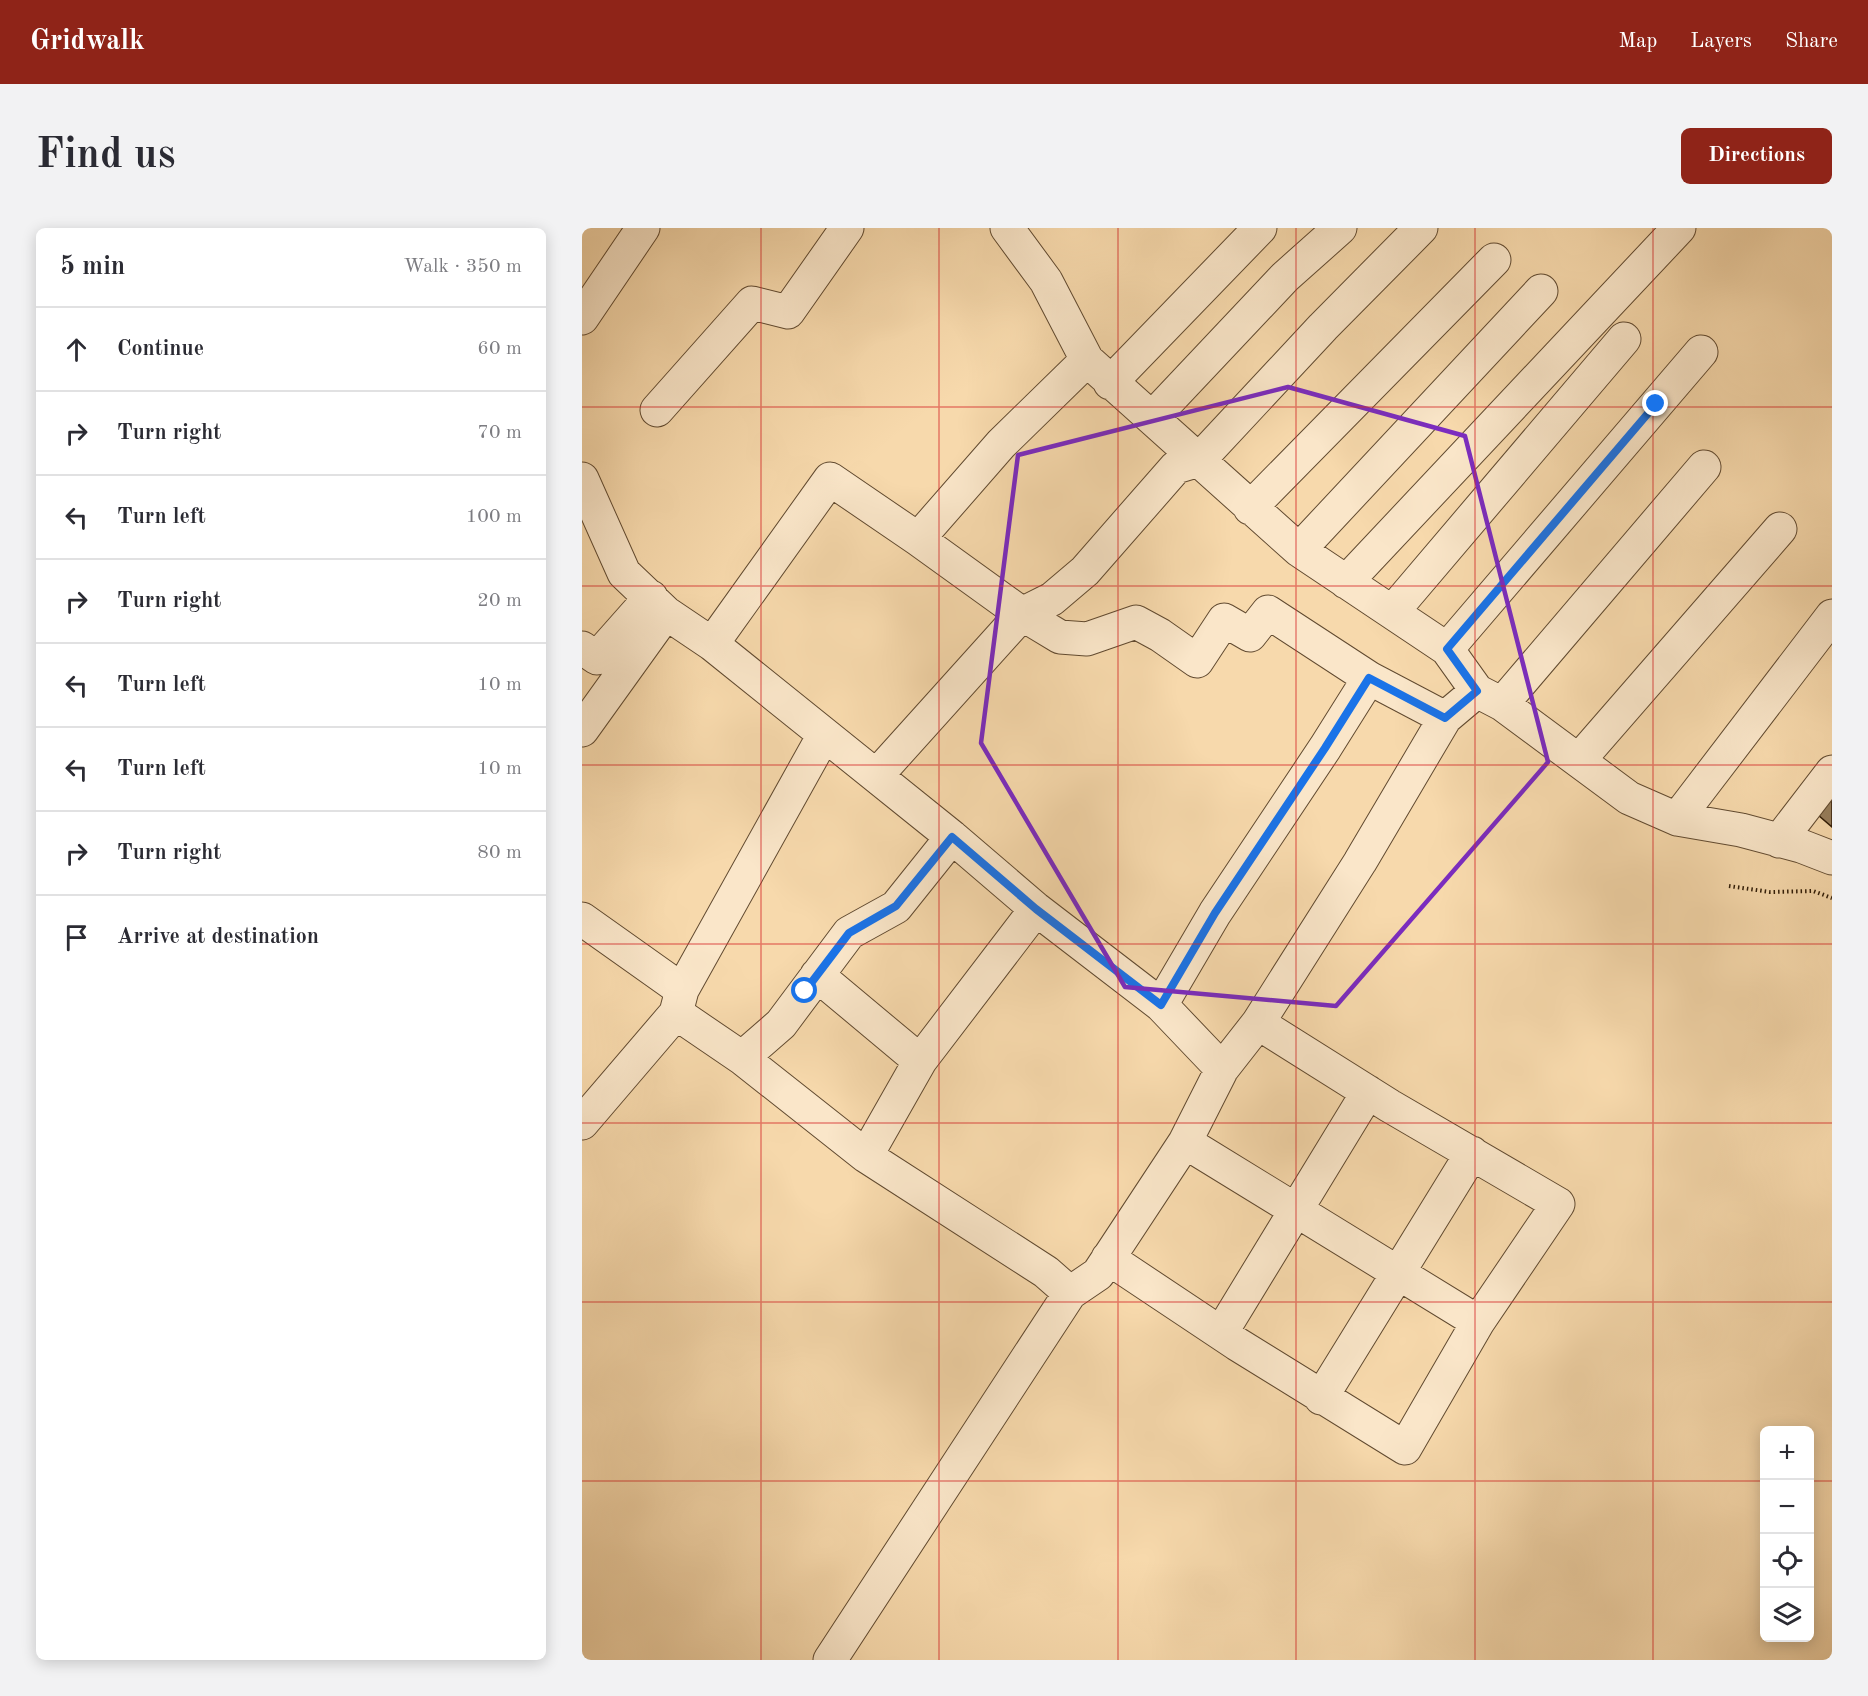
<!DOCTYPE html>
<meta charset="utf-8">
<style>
body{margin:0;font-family:"Old Standard TT",serif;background:#f2f2f3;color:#2b2b33}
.controls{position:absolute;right:18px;bottom:18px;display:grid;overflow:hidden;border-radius:9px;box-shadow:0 3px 15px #0003}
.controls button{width:54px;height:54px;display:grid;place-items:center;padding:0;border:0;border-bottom:2px solid #e1e1e2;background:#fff;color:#2b2b33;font:30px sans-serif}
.stop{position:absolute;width:18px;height:18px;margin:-14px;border:4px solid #1a73e8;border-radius:50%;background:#fff}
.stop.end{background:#1a73e8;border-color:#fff;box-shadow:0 2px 6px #0008}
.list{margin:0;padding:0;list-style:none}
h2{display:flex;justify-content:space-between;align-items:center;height:78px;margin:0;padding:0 24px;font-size:26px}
h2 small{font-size:20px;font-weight:400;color:#7c7c81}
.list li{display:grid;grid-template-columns:39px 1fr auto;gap:18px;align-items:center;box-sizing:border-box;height:84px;padding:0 24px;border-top:2px solid #e1e1e2}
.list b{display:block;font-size:22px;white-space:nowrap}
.list em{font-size:20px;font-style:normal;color:#7c7c81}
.icon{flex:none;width:33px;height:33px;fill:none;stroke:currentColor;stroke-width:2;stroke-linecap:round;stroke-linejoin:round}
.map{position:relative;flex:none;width:1250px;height:1432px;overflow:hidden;border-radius:9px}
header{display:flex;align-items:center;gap:36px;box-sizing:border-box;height:84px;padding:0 30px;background:#8f2418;color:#fff}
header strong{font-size:28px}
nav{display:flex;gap:33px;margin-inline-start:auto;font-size:21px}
.intro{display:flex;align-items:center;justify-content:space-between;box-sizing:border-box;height:144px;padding:0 36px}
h1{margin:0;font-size:42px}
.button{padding:15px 27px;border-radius:9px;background:#8f2418;color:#fff;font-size:21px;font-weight:700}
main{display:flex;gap:36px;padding:0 36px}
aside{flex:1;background:#fff;border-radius:9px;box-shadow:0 3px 15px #0003}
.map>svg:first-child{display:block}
.building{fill:#977e5c;stroke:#2f1b06;stroke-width:1.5}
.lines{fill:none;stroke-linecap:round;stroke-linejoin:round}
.minor-casing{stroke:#614a30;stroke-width:35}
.path{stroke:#2f1b06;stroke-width:4;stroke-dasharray:1.5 3;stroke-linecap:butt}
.minor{stroke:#fae6c9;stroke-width:33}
.route{stroke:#1a73e8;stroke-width:8}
.marked{fill:none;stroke:#7b2cbf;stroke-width:4.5;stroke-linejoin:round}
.grid{fill:none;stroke:#d62828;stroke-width:1.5;stroke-opacity:0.55}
</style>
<header>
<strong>Gridwalk</strong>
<nav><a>Map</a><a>Layers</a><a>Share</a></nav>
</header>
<div class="intro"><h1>Find us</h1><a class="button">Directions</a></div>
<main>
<aside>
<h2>5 min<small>Walk · 350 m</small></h2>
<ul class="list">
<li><svg class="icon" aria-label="ahead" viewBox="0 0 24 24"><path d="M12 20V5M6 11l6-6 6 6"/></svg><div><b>Continue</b></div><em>60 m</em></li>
<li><svg class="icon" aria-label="right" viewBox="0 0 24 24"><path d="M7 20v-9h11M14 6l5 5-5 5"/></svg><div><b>Turn right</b></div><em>70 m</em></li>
<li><svg class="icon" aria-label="left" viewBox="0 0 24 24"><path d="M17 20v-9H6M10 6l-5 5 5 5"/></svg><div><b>Turn left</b></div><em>100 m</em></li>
<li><svg class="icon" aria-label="right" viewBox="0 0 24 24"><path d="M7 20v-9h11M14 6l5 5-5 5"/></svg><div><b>Turn right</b></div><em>20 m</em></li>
<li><svg class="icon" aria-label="left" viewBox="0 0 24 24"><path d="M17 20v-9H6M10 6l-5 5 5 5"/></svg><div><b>Turn left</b></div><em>10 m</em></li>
<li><svg class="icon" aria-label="left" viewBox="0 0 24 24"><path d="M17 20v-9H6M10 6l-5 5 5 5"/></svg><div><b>Turn left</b></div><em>10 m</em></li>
<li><svg class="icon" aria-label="right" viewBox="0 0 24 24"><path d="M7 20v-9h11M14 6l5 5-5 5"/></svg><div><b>Turn right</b></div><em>80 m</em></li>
<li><svg class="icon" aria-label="arrive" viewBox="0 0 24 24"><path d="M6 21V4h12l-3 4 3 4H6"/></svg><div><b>Arrive at destination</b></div></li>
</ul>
</aside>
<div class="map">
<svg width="1250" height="1432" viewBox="0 0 1250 1432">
<rect width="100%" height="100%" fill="#f7d9ac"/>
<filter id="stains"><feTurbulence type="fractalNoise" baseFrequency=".00333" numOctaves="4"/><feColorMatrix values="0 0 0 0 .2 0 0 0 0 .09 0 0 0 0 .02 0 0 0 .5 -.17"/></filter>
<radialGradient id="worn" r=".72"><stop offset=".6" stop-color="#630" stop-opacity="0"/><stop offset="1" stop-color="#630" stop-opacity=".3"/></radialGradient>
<path class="building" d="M1250 557V599L1229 581Z"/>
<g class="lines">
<defs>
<path id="minor" d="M425 0 464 53 505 132 717 322 865 421 895 463
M0 90 61 0
M505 132 419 216 336 311 440 386 478 409 505 411 554 394 578 407 615 433 642 392 668 407 686 384 787 450 863 490
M528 155 678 0
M75 182 170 75 206 84 265 0
M570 190 703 49 758 0
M0 251 42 345 84 385 130 416 370 609 454 681 579 777 640 841
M668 280 912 32
M717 322 959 63
M764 354 1097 0
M811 383 1042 111
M130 416 248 251 336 311
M0 420 15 430 69 369
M865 421 1119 124
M920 476 1122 239
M0 502 84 385
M997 532 1198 301
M295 547 440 386 470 371 503 343 594 239 617 232 741 99 839 0
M1095 591 1250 388
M1197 613 1250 544
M0 691 100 762 94 785 160 830 284 928 464 1044 488 1065
M235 747 338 833
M100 762 242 507
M579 777 633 685 743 520 787 450
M160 830 199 796 267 705 314 679 370 609
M0 895 94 785
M603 914 896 1094
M284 928 338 833 454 681
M526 1030 655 1116 823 1220 896 1094 976 976 808 878 676 795
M639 1105 786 864
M739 1170 890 925
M248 1432 488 1065 516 1046 603 914 640 841 676 795 778 634 863 490 895 463 920 476 1047 570 1095 591 1159 602 1219 618 1250 630"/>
</defs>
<use href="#minor" class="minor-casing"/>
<path class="path" d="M1147 658 1188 664 1231 663 1250 670"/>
<use href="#minor" class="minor"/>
</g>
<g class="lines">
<path class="route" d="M223 763 267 705 314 678 370 609 454 681 579 777 633 685 743 520 787 450 863 490 895 463 865 421 1074 176"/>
</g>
<path class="marked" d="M706 159 883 208 966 534 754 778 543 759 399 515 436 227Z"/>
<path class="grid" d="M179 0V1432M357 0V1432M536 0V1432M714 0V1432M893 0V1432M1071 0V1432M0 179H1250M0 358H1250M0 537H1250M0 716H1250M0 895H1250M0 1074H1250M0 1253H1182M1228 1253H1250"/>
<rect width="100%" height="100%" filter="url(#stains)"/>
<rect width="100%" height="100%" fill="url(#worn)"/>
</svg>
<div class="controls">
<button>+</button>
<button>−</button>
<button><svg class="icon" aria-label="locate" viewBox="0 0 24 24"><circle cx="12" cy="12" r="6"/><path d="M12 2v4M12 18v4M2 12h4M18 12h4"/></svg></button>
<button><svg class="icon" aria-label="layers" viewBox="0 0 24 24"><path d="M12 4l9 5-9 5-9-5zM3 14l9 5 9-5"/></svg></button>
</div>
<div class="stop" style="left:223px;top:763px"></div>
<div class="stop end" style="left:1074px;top:176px"></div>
</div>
</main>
